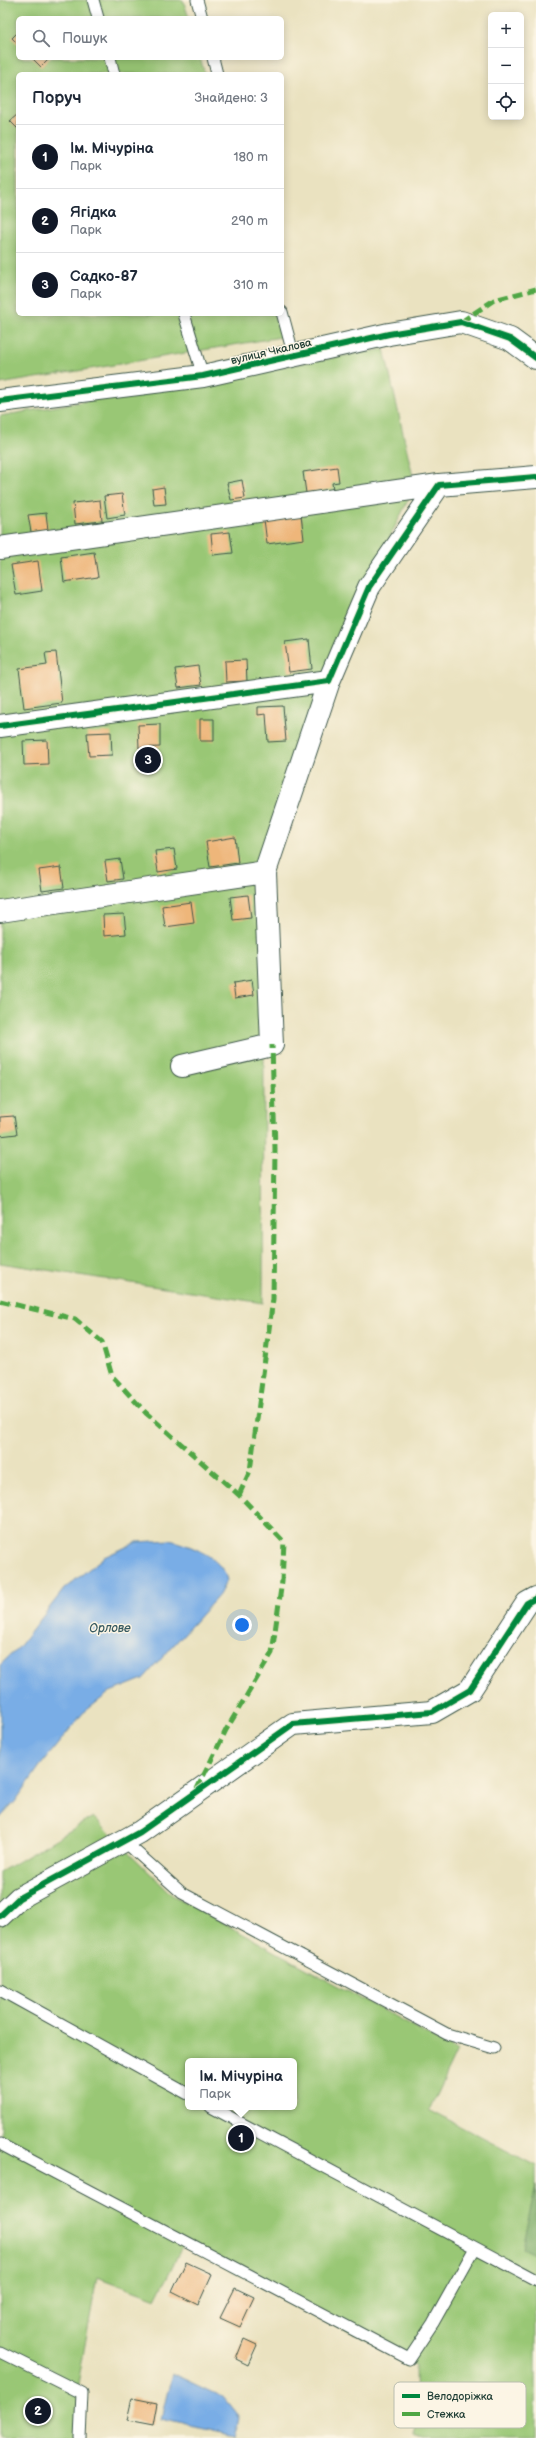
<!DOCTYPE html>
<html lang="uk">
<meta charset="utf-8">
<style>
body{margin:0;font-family:"Balsamiq Sans",sans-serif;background:#f6f6f7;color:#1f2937}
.controls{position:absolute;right:12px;top:12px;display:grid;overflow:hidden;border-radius:6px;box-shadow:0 2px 10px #0003}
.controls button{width:36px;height:36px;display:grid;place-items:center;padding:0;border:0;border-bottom:1px solid #e0e1e3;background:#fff;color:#1f2937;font:20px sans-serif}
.you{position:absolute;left:242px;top:1625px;width:14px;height:14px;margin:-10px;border:3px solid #fff;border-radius:50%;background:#1a73e8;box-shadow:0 0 0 6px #1a73e833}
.badge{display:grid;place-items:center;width:26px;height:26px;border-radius:50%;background:#111827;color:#fff;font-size:13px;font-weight:700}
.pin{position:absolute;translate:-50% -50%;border:2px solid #fff;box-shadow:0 1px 4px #0006}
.popup{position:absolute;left:185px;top:2058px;width:112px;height:52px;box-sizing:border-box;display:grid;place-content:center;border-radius:6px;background:#fff;filter:drop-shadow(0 1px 3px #0005);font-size:13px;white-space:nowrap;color:#747a83}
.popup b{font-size:15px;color:#1f2937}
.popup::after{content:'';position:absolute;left:50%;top:100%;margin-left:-8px;border:8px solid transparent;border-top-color:#fff}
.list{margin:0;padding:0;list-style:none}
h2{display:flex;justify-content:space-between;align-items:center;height:52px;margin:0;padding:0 16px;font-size:17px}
h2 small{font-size:13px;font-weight:400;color:#747a83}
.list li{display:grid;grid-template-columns:26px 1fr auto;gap:12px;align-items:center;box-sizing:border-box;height:64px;padding:0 16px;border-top:1px solid #e0e1e3}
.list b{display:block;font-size:15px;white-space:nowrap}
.list p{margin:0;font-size:13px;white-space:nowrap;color:#747a83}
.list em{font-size:13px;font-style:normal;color:#747a83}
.icon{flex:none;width:22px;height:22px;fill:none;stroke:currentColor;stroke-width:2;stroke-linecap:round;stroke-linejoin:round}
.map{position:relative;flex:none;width:536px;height:2438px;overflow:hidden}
.search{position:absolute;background:#fff;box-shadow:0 2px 10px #0003;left:16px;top:16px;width:268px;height:44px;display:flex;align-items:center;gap:10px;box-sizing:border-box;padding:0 14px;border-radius:6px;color:#747a83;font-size:15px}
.panel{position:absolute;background:#fff;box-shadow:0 2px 10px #0003;left:16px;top:72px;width:268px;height:244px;border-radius:6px}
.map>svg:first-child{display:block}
.green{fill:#99c775;stroke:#5c8254;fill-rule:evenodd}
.forest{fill:#7aac66;stroke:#4c744d}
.water{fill:#79ade6;stroke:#4c758d}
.building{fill:#eeb67a}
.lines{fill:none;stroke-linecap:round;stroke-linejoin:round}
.service-casing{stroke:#3d5649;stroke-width:13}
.minor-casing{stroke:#3d5649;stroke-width:24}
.service{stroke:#fff;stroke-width:11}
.minor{stroke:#fff;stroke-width:22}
.quiet{stroke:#4fa644;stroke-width:5;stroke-dasharray:10 5;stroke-linecap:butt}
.cycleway-casing{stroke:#fcf5e5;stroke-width:8}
.cycleway{stroke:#00873e;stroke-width:6}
.labels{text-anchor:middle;stroke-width:3;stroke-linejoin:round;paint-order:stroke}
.street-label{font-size:11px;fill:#1f3d34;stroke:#fcf5e5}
.water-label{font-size:12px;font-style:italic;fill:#365960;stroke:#fcf5e5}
.key{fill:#fcf5e5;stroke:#babeb0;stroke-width:1}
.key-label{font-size:11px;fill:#1f3d34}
</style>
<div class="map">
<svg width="536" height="2438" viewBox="0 0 536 2438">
<rect width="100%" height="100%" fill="#fcf5e5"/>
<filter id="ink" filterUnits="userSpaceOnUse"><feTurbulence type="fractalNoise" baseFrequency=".025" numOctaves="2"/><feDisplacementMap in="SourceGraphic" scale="8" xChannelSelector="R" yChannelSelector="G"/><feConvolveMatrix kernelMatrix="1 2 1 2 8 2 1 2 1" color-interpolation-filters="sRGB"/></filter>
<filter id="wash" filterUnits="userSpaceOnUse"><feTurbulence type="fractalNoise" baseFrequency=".012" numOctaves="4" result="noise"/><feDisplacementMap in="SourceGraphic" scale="16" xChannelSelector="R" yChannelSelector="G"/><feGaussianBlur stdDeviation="0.9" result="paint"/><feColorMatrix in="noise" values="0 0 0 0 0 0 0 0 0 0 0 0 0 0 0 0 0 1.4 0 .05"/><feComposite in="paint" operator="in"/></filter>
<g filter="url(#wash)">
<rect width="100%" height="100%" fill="#eae2c0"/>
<path class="green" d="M0 0H183L189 18H18V58H200L205 74H18V314H274L281 337 0 384Z
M384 349 415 486 332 655 259 866 264 1056 263 1303 0 1263V416Z
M93 1817 172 1895 457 2051 429 2110 536 2166V2438H424L416 2434 415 2364 183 2245 156 2299 97 2277 78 2384 74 2438H0V1872ZM188 2061H294V2107H188Z"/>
<path class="forest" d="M536 2185V2254L522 2247Z"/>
<path class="water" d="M170 1540C191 1546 221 1556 227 1580L219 1595 143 1679 110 1692 83 1713 40 1766 15 1802 0 1818V1665L19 1647 64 1589 104 1557 137 1542Z
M172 2373 223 2397 239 2417 235 2436 161 2419Z"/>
<g id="blocks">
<path class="building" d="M18 32V44L12 38Z
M32 58H50L41 67Z
M18 114V129L10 121Z
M337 467 339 482 332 483 333 489 306 493 303 472Z
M242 480 245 498 231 500 227 483Z
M164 487 166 504 154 505 152 489Z
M122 494 125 515 107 518 104 496Z
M100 500 102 521 75 524 73 503Z
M46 513 48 530 31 532 28 515Z
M301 515 304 539 267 544 264 519Z
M230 532 233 553 213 555 211 534Z
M94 552 98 577 64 582 61 557Z
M38 561 42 591 16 595 11 565Z
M309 639 312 669 289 672 285 642Z
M56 652 62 703 24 708 19 669 47 665 45 653Z
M246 660 247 681 226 682 225 661Z
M198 666 201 685 178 688 175 669Z
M283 706 286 741 268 742 266 714 258 715V707Z
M200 719H214V741H200Z
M160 724V747L139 748 138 725Z
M111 732 112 755 89 756 87 733Z
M47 740 48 764 24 765 23 741Z
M235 837 238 863 210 867 206 842Z
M174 849 177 869 158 872 155 851Z
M120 859 123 879 108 881 105 861Z
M61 867 64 888 42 891 39 870Z
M248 895 251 918 233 920 230 897Z
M191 902 194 923 165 927 162 906Z
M124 914 126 934 104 936 103 915Z
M252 980 254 995 235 998 233 983Z
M14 1116 17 1134 0 1136V1117Z
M186 2262 212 2274 198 2305 172 2292Z
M235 2288 254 2297 240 2327 220 2318Z
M244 2339 257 2345 248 2365 236 2359Z
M132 2398 157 2403 153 2425 127 2420Z"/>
</g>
</g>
<g filter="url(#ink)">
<use href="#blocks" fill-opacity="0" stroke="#3d5649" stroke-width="1"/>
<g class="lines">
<defs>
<path id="service" d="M93 0 98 18
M197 0 202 18
M110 58 114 74
M213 58 217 74
M282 312 294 357
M184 314 203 376
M124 1841 182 1893 447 2034 494 2048
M0 1990 188 2094
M211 2107 536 2280
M0 2144 409 2359 433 2323 475 2248
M0 2352 82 2393 80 2438"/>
<path id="minor" d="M0 401 203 376 389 334 461 322 510 339 536 358
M0 548 439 485
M0 726 329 681 369 587 439 485 536 477
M0 911 265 872 329 681
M182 1066 272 1045 265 872
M0 1916 19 1898 140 1832 293 1724 432 1712 470 1690 527 1603 536 1598"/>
</defs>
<use href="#service" class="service-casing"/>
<use href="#minor" class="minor-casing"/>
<use href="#service" class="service"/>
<use href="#minor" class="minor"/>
<path class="quiet" d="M461 322 494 300 536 289
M0 1301 75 1319 102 1342 112 1376 146 1413 239 1495 284 1542 282 1581 272 1653 226 1730 196 1791
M239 1495 250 1471 273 1299 275 1149 272 1045"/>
<defs>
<path id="cycleway" d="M0 401 203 376 389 334 461 322 510 339 536 358
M0 726 329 681 369 587 439 485 536 477
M0 1916 19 1898 140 1832 293 1724 432 1712 470 1690 527 1603 536 1598"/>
</defs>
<use href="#cycleway" class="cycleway-casing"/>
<use href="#cycleway" class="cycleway"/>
</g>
</g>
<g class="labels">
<g class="street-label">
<text transform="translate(271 351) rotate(-13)" y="4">вулиця Чкалова</text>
</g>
<g class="water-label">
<text x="110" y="1632">Орлове</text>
</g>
</g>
<rect x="394" y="2382" width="132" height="46" rx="6" class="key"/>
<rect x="402" y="2394" width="18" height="4" fill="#00873e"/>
<rect x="402" y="2412" width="18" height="4" fill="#4fa644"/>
<g class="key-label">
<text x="427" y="2400">Велодоріжка</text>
<text x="427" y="2418">Стежка</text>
</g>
</svg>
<div class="controls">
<button>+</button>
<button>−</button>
<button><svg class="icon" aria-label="locate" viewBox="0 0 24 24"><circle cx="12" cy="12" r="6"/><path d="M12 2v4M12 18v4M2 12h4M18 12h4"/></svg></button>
</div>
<div class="you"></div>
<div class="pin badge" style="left:241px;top:2138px">1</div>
<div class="popup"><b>Ім. Мічуріна</b>Парк</div>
<div class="pin badge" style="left:38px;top:2411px">2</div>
<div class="pin badge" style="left:148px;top:760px">3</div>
<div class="search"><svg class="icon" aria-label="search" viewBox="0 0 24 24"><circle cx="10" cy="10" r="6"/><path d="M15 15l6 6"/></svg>Пошук</div>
<section class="panel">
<h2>Поруч<small>Знайдено: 3</small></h2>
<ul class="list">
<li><span class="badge">1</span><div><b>Ім. Мічуріна</b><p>Парк</p></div><em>180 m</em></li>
<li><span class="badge">2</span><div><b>Ягідка</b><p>Парк</p></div><em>290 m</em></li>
<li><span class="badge">3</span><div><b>Садко-87</b><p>Парк</p></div><em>310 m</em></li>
</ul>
</section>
</div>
